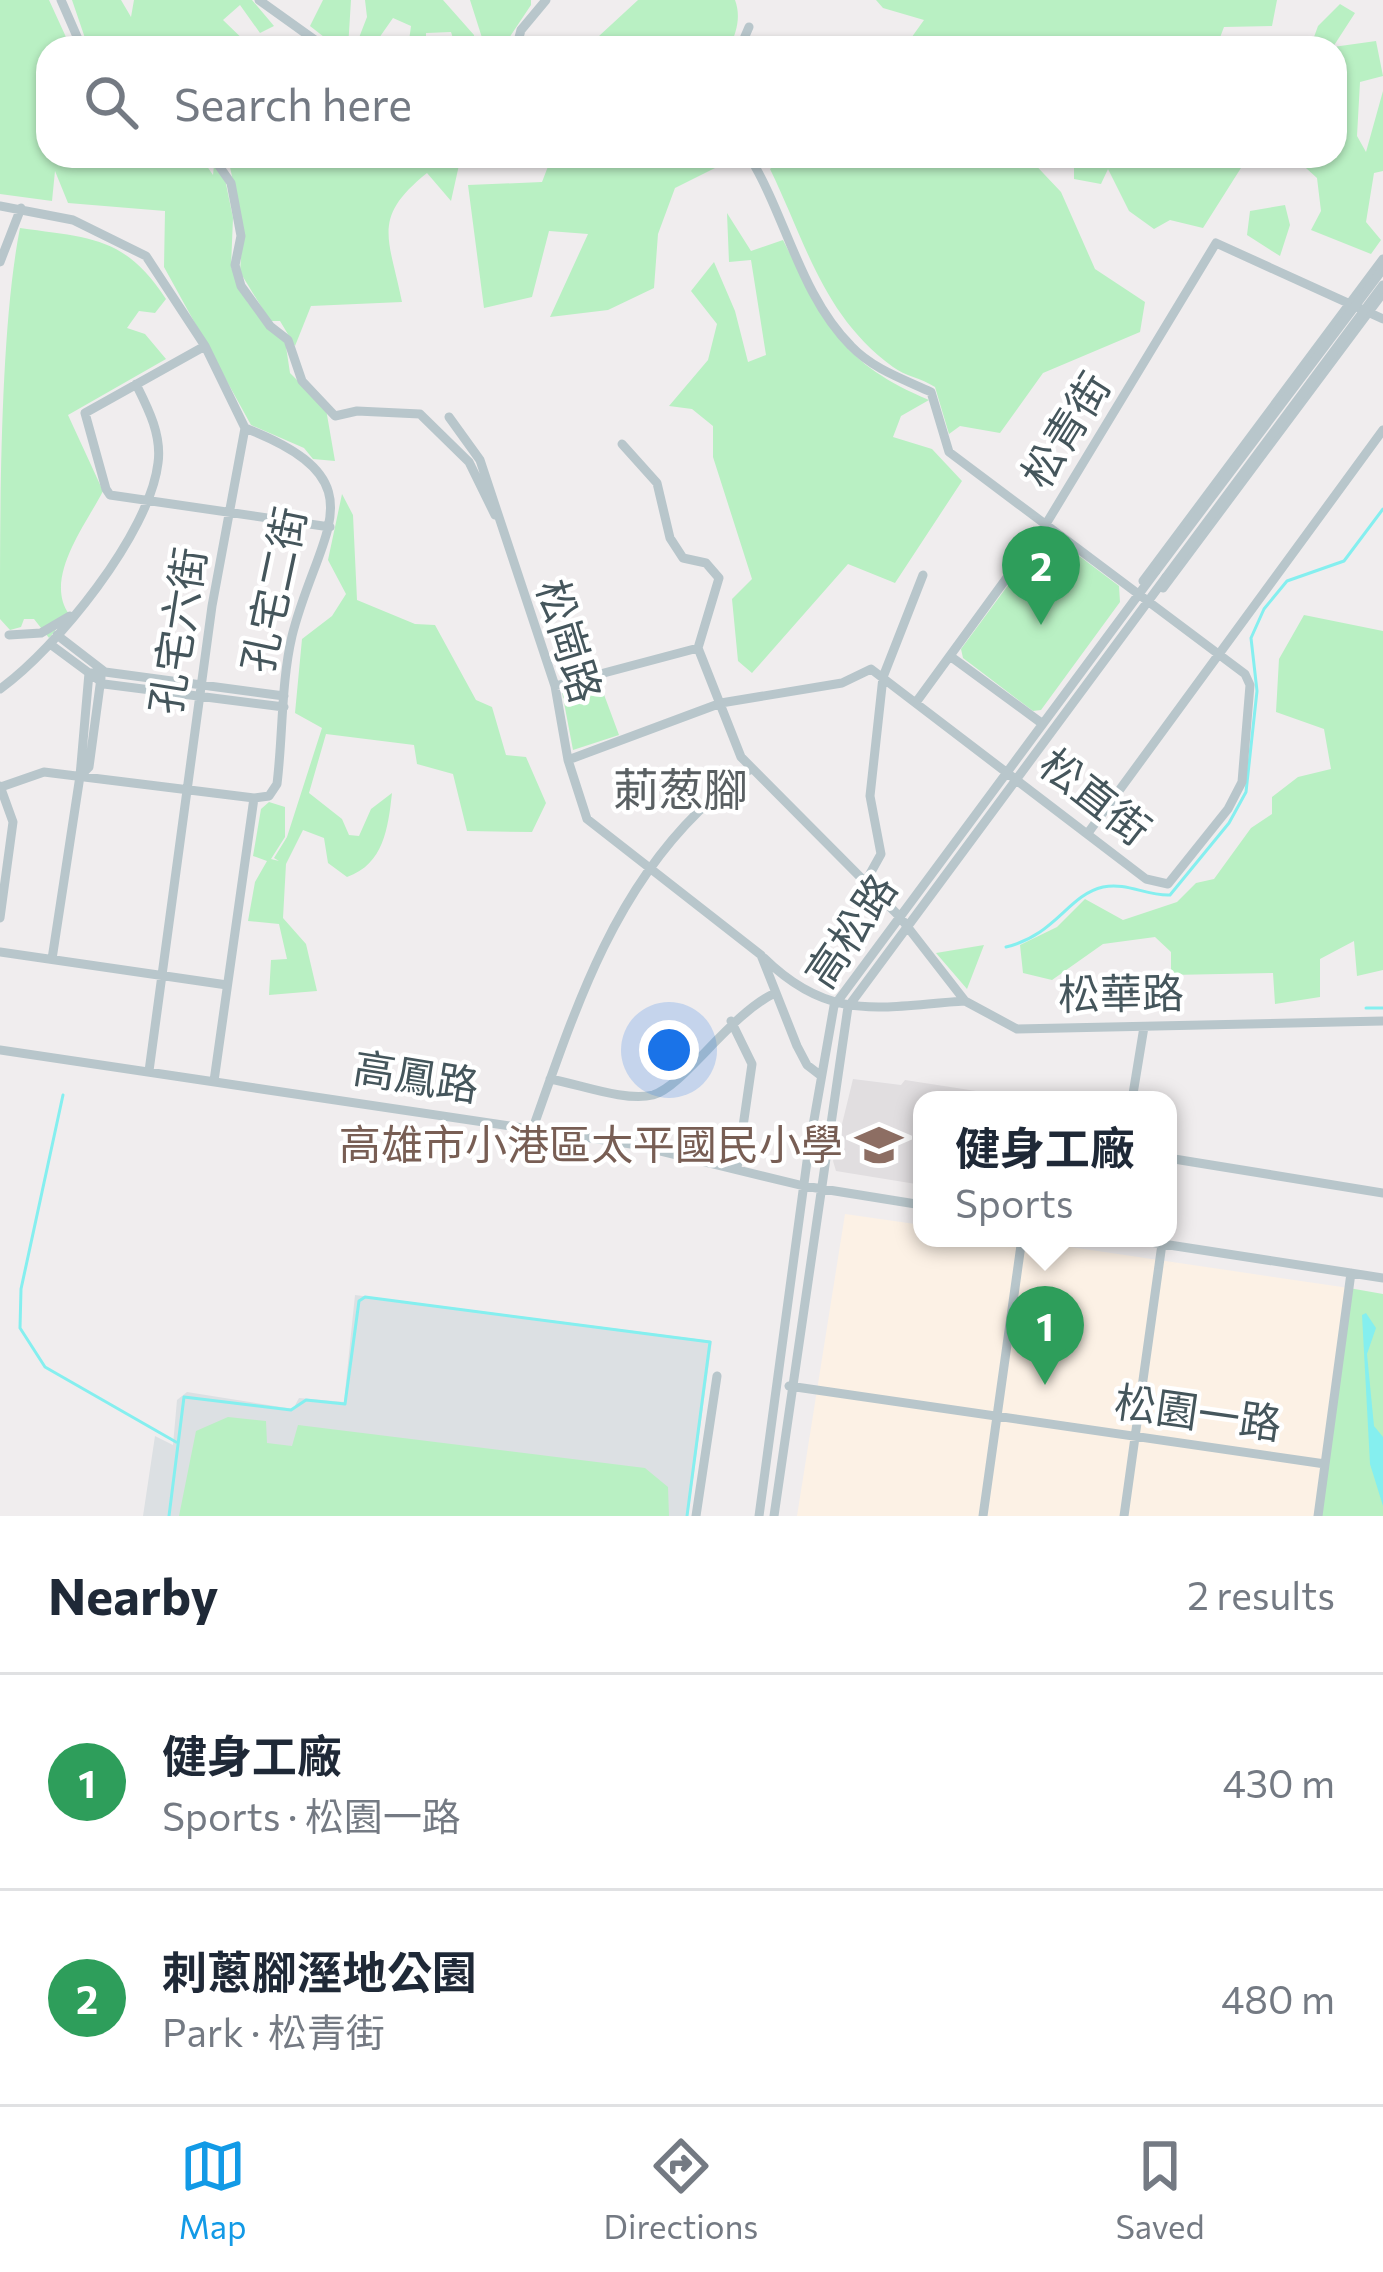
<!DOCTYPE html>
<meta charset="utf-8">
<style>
body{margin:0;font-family:Commissioner,"Noto Sans TC",sans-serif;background:#f6f6f7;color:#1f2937}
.you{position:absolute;left:669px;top:1050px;width:42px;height:42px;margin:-30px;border:9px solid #fff;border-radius:50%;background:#1a73e8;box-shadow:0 0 0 18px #1a73e833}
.badge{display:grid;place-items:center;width:78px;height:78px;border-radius:50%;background:#129ae6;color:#fff;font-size:39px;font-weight:700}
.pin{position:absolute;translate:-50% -99px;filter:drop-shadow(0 3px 6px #0008)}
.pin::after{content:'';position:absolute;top:63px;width:42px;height:36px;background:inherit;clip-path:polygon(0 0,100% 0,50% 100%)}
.popup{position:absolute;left:913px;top:1091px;width:264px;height:156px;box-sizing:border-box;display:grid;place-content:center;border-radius:24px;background:#fff;filter:drop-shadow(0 3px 9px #0005);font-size:39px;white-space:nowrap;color:#747a83}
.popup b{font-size:45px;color:#1f2937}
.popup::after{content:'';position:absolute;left:50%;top:100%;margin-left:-24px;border:24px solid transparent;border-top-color:#fff}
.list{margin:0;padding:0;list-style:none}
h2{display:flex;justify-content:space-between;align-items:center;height:156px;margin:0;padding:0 48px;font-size:51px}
h2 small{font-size:39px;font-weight:400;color:#747a83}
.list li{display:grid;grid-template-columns:78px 1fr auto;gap:36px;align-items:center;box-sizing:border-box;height:216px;padding:0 48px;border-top:3px solid #e0e1e3}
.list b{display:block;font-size:45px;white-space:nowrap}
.list p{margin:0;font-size:39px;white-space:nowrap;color:#747a83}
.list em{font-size:39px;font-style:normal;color:#747a83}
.icon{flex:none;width:66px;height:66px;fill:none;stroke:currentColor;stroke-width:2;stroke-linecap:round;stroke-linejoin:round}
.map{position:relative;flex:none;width:1383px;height:1516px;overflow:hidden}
.search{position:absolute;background:#fff;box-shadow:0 3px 9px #0004;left:36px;right:36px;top:36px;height:132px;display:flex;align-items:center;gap:30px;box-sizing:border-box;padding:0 42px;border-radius:36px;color:#747a83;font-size:45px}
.sheet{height:588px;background:#fff}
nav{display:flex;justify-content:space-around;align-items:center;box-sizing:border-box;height:168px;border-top:3px solid #e0e1e3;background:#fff;font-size:33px;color:#747a83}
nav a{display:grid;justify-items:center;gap:6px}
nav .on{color:#129ae6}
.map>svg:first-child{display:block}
.commercial{fill:#fcf1e5}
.education{fill:#e1dee0}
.airport{fill:#dce0e3}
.green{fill:#b9f0c3}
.water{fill:#85efef}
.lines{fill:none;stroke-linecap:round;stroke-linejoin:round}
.stream{stroke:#85efef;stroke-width:3}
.minor{stroke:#b8c6cb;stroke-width:9}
.minor-bridge{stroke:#b8c6cb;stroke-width:9}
.labels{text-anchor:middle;stroke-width:9;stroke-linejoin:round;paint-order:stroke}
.street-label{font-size:42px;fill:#45565c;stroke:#fff}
.education-label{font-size:42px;fill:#785e54;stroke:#fff;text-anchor:end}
.neighbourhood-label{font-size:45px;fill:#5a6063;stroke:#fff}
</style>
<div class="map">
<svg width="1383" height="1516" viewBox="0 0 1383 1516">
<rect width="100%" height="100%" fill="#f0edee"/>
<path class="commercial" d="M845 1214 922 1225V1238H1009L1349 1288 1320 1516H797Z"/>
<path class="education" d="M853 1079 901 1085 905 1080 1028 1099 922 1100V1185L836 1171 833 1161Z"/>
<path class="airport" d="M355 1295 712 1341 688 1516H143L155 1436 173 1445 177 1400 187 1392 293 1409 299 1398 344 1402Z"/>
<path class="green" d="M0 0H49L71 48H48V156H200L213 175 214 165 225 179 233 218 231 267 248 303 285 340 290 373 326 409 335 461 313 459 304 448 251 425 164 267 165 211 68 203 55 171 52 201 0 194Z
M72 0H121L131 17 134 0H252L274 26 260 33 240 5 223 20 252 48H99L86 41Z
M323 0H351L348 48H338L310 26Z
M365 0H443L474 35 475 47 456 48 451 32 426 33V48H408L411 26 393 18 372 48H355L367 17Z
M470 0H531V5L507 41 484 44Z
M638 0H735C741 16 737 32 729 48H586Z
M876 0H1277L1272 26 1224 27 1216 48H904L924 20 883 8Z
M1340 4 1355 13 1333 47 1376 41 1383 76 1360 82 1357 136 1366 152 1383 91V171L1374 173 1366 222 1381 240 1371 254 1311 230 1321 211 1317 178 1296 159 1335 156V48H1310L1318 26Z
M220 156H461L451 201 427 173C371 218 389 237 402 302L311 306 295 346 280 321H270L240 272 243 229 230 167Z
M552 156H734L735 158 675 188 658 234 654 288 608 310 550 317 588 234 549 231 532 297 484 308 468 185 542 182Z
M786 156H1027L1061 192 1095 269 1145 302 1140 332 1043 373 1000 433 960 426 949 434 935 387C921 378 905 376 893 367 823 316 806 243 770 169Z
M1067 156H1233L1246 160 1203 228 1170 220 1154 229 1129 211 1108 169 1101 184 1074 179V164Z
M1285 205 1290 225 1280 256 1247 235 1250 211Z
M727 213 751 251 783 240C826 323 837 361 929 400L901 416 893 437 932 449 962 481 895 583 848 564 752 673 738 661 732 599 752 579 713 457V426L692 409 669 406 708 360 717 324 691 291 714 262 735 311 748 362 766 355 751 260 729 262Z
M20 228C90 238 125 236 166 299L155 313 139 311 127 328 145 334 166 359 68 415 103 491C87 523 43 578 69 614L49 638 34 619H24L21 627 10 630 0 619C0 507 0 329 20 228Z
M342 494 353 515 357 600 415 624 435 625 476 700 492 707 506 755 526 757 546 803 532 832 467 831 453 774 417 764 414 745 326 734 309 793 342 819 349 835 359 836 371 809 392 793C388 828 384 864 347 877L328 863 324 838 303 830 286 864 283 918 306 944 317 991 269 995 271 960 287 959 279 924 248 921 255 882 267 861 253 856 261 809 269 802 285 807V837L271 859 279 861 274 858 287 837 322 728 295 713 302 639 332 616 346 594 328 560Z
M1054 537 1119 586 1120 602 1041 710 1033 711 963 658 961 649 1043 538Z
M1304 615 1383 631V970L1357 976 1354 941 1320 959V997L1275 1004 1273 973 1171 975V952L1155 937 1103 944 1052 980 1023 973 1020 945 1057 927 1085 899 1123 920 1177 902 1196 883 1214 879 1251 828 1272 814V797L1298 777 1331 769 1324 729 1276 712 1279 659Z
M599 681 619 735 573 750 562 692Z
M984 945 967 989 936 953Z
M1349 1288 1383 1294V1516H1320Z
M228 1417 266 1421 267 1443 292 1446 298 1425 645 1468 668 1487 669 1516H179L196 1431Z"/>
<path class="water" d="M1366 1313 1376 1328 1367 1354 1374 1426 1383 1437V1506L1370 1464 1362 1315Z"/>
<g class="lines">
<path class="stream" d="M1006 947C1056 935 1068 895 1103 887 1127 882 1146 896 1170 895L1229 823 1246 792 1257 691 1251 638 1264 609 1287 581 1344 561 1383 509
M1366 1008H1383
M63 1095 21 1289 20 1328 45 1367 176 1442
M169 1516 184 1397 291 1410 306 1400 345 1404 359 1301 365 1297 710 1342 687 1516"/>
<path class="minor" d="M61 0 82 48
M259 0 326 48
M507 48 517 45 521 30 546 0
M740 48 749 27
M212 156 231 183 241 236 235 265 241 286 270 326 288 340 302 381 335 416 357 411 420 414 469 462 495 515
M0 206 73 220 146 256 205 346 245 428 212 606 149 1071
M0 262 21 208
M205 346 85 413 106 489 110 495 330 527
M449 417 480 460 555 686 568 760 587 819 761 955 797 1046 807 1065 820 1075
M622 444 657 483 670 538 683 558 706 563 719 578 698 648 741 757 899 916 965 1001 1017 1029 1383 1021
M1143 581 1383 259
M1163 588 1383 293
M9 635 41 633 70 616
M57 635 105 672 284 696
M50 644 104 684 284 707
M950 656 1040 722
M555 686 698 648
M0 689C56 649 150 533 158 463 162 435 148 408 136 384
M917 701 1046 524 1216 243 1383 319
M568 760 721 703 842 683 871 669 1146 879 1168 884 1228 809 1242 782 1250 685 1245 674 949 452 931 392C903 379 873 369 851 346 800 295 786 216 749 156
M80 776 89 767 101 678
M0 786 13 822 0 918
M1 787 44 772 254 798
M1088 833 1383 430
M866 881 881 854 870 796 883 677 923 575
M0 952 227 985
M764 958C831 1024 882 1006 965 1001
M52 959 80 776 89 673 105 672
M731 1021 752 1064 737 1168
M0 1050 631 1144 804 1186 922 1205
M550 1079C579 1084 625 1102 653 1095 684 1086 729 1015 775 993
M214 1081 254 798 269 796 277 784C283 735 281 683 292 636 318 531 384 482 245 428
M1132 1100 1144 1027
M533 1128C574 1013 610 898 699 811 715 796 730 779 750 770
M1168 1158 1383 1193
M1124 1238 1383 1278
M789 1386 1325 1464
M696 1516 717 1376
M759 1516 808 1154 834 1006 1156 571
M774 1516 848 1007 1166 577
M983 1516 1022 1238
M1124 1516 1162 1244
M1318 1516 1351 1273"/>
<path class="minor-bridge" d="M1156 571 1383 269
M1166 577 1383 285"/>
</g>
<defs>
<symbol id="school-bare" viewBox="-9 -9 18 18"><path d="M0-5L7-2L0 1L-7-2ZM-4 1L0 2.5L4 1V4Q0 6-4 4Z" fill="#8d6e63" stroke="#fff" stroke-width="2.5" paint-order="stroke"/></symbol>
</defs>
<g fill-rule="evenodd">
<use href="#school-bare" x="846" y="1112" width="66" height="66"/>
</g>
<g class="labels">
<g class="street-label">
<text transform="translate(1066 430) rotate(-58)" y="15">松青街</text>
<text transform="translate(274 590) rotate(-78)" y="15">孔宅二街</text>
<text transform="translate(178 631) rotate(-81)" y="15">孔宅六街</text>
<text transform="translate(569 641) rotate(73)" y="15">松崗路</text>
<text transform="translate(1095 797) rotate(38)" y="15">松直街</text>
<text transform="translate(851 931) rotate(-56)" y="15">高松路</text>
<text transform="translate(1121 994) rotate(-1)" y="15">松華路</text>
<text transform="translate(416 1077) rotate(9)" y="15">高鳳路</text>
<text transform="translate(1198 1413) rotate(8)" y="15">松園一路</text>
</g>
<g class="education-label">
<text x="843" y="1160">高雄市小港區太平國民小學</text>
</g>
<g class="neighbourhood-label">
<text x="681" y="806">莿葱腳</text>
</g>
</g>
</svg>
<div class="you"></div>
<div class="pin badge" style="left:1045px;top:1385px;background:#2e9e5b">1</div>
<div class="popup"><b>健身工廠</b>Sports</div>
<div class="pin badge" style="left:1041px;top:625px;background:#2e9e5b">2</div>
<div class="search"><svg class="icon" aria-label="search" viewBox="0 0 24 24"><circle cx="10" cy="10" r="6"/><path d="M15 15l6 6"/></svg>Search here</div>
</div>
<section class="sheet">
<h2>Nearby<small>2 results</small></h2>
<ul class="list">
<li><span class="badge" style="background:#2e9e5b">1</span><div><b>健身工廠</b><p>Sports · 松園一路</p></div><em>430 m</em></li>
<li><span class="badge" style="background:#2e9e5b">2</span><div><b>刺蔥腳溼地公園</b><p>Park · 松青街</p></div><em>480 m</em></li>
</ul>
</section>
<nav>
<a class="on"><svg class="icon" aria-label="map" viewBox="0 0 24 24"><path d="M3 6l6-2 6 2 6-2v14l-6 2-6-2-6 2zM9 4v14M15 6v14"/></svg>Map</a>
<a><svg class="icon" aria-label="directions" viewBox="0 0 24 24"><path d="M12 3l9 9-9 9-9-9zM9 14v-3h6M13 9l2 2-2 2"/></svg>Directions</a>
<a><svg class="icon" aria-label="saved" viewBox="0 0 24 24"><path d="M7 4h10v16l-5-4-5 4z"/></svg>Saved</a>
</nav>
